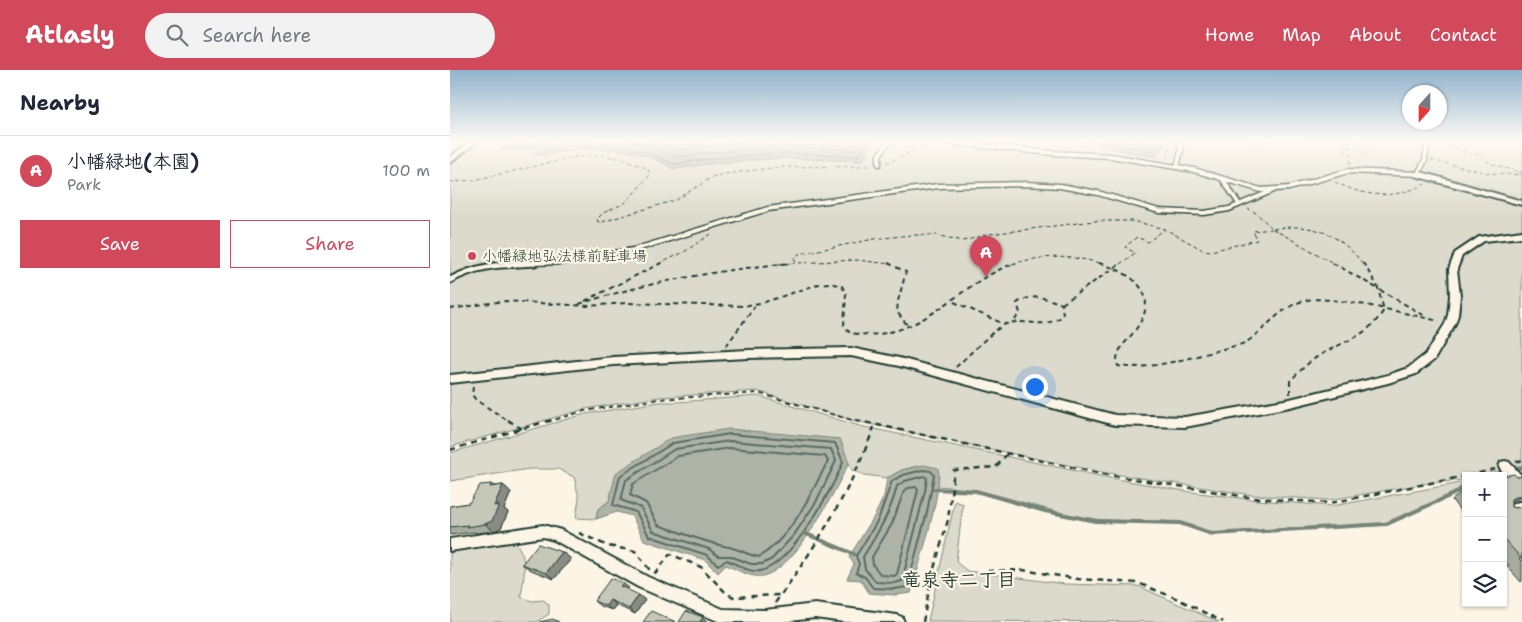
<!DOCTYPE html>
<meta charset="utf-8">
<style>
body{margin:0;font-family:"Shantell Sans","Klee One",sans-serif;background:#f2f2f3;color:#1f2937}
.controls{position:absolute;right:15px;bottom:15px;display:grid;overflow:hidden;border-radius:0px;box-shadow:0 1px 4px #0004}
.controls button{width:45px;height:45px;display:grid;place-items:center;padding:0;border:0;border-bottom:1px solid #e0e1e3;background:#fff;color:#1f2937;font:25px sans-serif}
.compass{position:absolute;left:952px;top:15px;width:45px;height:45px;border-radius:50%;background:#fff;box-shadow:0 1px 4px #0004;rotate:201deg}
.you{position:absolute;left:584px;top:316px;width:18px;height:18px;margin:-12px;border:4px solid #fff;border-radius:50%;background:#1a73e8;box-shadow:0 0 0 8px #1a73e833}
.badge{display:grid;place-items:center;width:32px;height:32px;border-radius:50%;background:#d1495b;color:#fff;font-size:16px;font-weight:700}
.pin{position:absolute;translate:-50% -41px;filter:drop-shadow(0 1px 2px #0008)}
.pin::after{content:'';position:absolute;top:26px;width:18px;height:15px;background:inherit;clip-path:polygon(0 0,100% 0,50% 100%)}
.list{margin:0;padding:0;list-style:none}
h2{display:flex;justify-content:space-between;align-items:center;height:65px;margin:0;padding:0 20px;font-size:21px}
h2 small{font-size:16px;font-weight:400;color:#747a83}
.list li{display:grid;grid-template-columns:32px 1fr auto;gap:15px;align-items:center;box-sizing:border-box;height:70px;padding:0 20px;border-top:1px solid #e0e1e3}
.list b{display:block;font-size:19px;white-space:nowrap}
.list p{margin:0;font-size:16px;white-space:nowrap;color:#747a83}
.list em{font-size:16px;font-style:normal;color:#747a83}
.actions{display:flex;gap:10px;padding:15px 20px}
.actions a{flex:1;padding:11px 0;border:1px solid #d1495b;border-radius:0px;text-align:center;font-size:18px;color:#d1495b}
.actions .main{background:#d1495b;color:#fff}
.icon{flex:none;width:28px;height:28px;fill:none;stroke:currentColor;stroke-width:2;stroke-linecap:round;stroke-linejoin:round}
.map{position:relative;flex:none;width:1072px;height:552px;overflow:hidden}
header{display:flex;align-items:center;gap:30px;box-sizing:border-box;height:70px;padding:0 25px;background:#d1495b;color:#fff}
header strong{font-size:24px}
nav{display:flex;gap:28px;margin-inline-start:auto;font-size:18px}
.search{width:350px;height:45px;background:#f2f2f3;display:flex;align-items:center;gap:12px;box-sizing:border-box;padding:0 18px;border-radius:28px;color:#747a83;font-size:19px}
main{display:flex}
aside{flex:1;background:#fff}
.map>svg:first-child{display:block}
.green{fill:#dcdacc;stroke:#7e8c80}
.water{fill:#aeb3a7;stroke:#758479}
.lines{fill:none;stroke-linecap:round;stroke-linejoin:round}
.shore-far1{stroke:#586c62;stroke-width:1}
.shore{stroke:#586c62;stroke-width:2}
.stream{stroke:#758479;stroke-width:4}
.lane-far2-casing{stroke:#1f3d34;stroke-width:7}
.lane-far1-casing{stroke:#1f3d34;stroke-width:9}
.lane-casing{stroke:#1f3d34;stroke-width:10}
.street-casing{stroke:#1f3d34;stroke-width:4}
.path-far2{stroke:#1f3d34;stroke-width:1;stroke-dasharray:4 3;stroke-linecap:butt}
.path-far1{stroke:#1f3d34;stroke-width:2;stroke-dasharray:5 4;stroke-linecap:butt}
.path{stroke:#1f3d34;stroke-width:2.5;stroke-dasharray:6 5;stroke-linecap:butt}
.lane-far2{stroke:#fcf5e5;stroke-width:4}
.lane-far1{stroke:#fcf5e5;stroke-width:5}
.lane{stroke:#fcf5e5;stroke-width:6}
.street{fill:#fcf5e5;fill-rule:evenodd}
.wall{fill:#a9ab9f;stroke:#1f3d34}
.shaded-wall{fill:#8a8b82;stroke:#1f3d34}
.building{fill:#c5c7b9;stroke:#1f3d34}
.poi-dot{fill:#d1495b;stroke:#fcf5e5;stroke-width:2}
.labels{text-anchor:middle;stroke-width:4.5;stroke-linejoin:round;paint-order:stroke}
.poi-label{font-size:15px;fill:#1f3d34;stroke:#fcf5e5;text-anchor:start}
.near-neighbourhood-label{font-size:19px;font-weight:bold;fill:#1f3d34;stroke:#fcf5e5}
</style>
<header>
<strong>Atlasly</strong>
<div class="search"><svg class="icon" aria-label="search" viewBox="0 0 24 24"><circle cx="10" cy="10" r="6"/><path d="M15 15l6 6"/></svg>Search here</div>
<nav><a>Home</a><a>Map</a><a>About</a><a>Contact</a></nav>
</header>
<main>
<aside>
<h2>Nearby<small></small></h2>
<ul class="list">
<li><span class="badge">A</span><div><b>小幡緑地(本園)</b><p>Park</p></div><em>100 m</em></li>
</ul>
<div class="actions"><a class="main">Save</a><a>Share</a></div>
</aside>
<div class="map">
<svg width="1072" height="552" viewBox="0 0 1072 552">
<rect width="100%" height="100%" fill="#fcf5e5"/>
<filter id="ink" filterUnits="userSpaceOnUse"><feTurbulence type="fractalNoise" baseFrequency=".02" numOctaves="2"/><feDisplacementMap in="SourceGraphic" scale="10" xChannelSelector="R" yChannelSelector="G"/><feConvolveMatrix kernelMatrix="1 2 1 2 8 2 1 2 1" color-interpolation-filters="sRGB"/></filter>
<g filter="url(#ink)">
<path class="green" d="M30 71H1072V404L1016 406V410L979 413 879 430 802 425 651 402 405 351 307 321 210 327 135 339 0 377V93Z
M308 326 410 356 655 407 741 422 807 430 882 436 1016 412 1002 424 934 453 762 463C726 444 683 454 645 449 604 444 565 428 525 420 513 418 500 417 487 416L489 405 467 396 452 400 437 408 414 405 402 400 399 393 159 431 148 439 146 449 126 448 129 428 124 407 108 399H79L0 411V383L135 344 209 332H227Z
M505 431 513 434 506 492 517 501 615 514 688 516 769 552 478 551Z
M65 471C79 491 74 504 71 527L82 531 94 530 99 535V544L86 552H0V480Z"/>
<path class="water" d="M75 71H425L412 91 332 88 258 94 223 99C194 78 151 77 117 81 107 82 97 85 87 85L83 84 89 80 87 78 50 80 57 75Z
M623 71H715V76L706 87Z
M279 359 390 369 399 393C384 422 347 498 313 506 300 508 288 500 276 495L268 503 255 490 194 470 182 446 167 442 146 449 148 439 159 431 166 403 221 368Z
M473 395 488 398C493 421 468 497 461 523L445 525 419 523 411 510 397 509 404 494 399 487 425 445 434 426 437 408 452 400Z"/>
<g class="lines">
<path class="shore-far1" d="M69 71 72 74 89 73 95 79 129 76H162L194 81 225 94 258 89 332 83 408 86 419 71
M181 71 219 83 227 88 257 83 331 77 405 80 412 71
M206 71 229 80 257 75 312 71
M643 71 704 81 709 76 710 71"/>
<path class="shore" d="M280 364 385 373 393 392C382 420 341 495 310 501 299 503 287 494 277 490L268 495 257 485 199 466 186 442 163 435 170 406 223 373Z
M280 371 381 379 386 391 366 432 344 465 322 489 312 494H301L280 486H268L259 479 203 461 191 438 171 430 176 410 225 379Z
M280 378 375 386 378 391C360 425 343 466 309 487 298 485 289 479 279 477 256 473 231 462 208 455L196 433 180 425 183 414 228 386Z
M473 400 481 401 484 405 477 442 457 517 445 519 423 518 415 507 406 503 409 494 406 486 428 450 442 411 453 405Z
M474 406 477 408 475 421 452 511 445 513 426 512 415 499 413 487C427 464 441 442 447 416L455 411Z
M466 417 468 420 447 504 444 506 431 505 423 495 422 487 442 454 454 421 458 418Z"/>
<path class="stream" d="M1063 399 1072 397
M1041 406 1055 401
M484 419 526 421 595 441 646 451 730 453 762 464 937 454 1006 423 1016 416
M354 463 404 484"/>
<defs>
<path id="lane-far2" d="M485 71 602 83 661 86 744 100 811 120 839 118 898 101 968 104 975 90 978 71
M429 94V85L439 71
M727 97 731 80 729 71
M773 110 789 134
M57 194 112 192 183 180 318 139 488 116 577 114 610 116 648 123 709 141 754 143 779 139 824 120"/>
<path id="lane-far1" d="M0 210C30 194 52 195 85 193"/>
<path id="lane" d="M1053 441 1072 434"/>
<path id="street" d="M21 71H28L0 93V87Z
M965 102H971L1072 131V135L965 106Z
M1072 161V167L1034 171 1012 186 1007 199 1010 226 1008 245 1005 254 984 290 966 304 938 313 840 337 735 357 665 355 449 296 401 286 298 288 163 295 0 313V305L163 287 298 280 401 278 449 288 665 345 735 347 840 329 938 305 958 298 976 284 995 254 998 245 1000 226 999 199 1005 183 1029 167Z
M1055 391 1059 392 1072 406V419L1068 418 1051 400 1049 396 1051 392Z
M93 455 111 460 198 507 273 539 315 540 365 534 447 545 452 547 454 552H394L365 548 332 552H270L188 517 104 470 93 467 0 481V469Z"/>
</defs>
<use href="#lane-far2" class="lane-far2-casing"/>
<use href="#lane-far1" class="lane-far1-casing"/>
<use href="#lane" class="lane-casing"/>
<use href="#street" class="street-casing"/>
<path class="path-far2" d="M984 73 1033 86 1039 93 1072 103
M915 83 928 76 949 71
M718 88 720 71
M981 90 1038 103 1072 105
M436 93 480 74
M900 94V84L895 81 896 77 910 80 917 86
M0 112 24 110 125 87 150 85 174 89 198 99 200 105 175 133 153 143 147 149 148 152H152L226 130 262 107 275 104 329 97 421 96
M885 112C915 127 944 130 975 114
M823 159C862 152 889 163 913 194
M823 159 885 194
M345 191V187L349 184 424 169 462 165H486L513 171 540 164 644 151H683L715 159
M209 194 234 182 261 164
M328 194 406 190 441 194
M562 194C592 185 623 185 653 194
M670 194 685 183 675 177 687 167 698 172 715 159 753 180 761 181 807 170 803 161 823 159 806 143 798 139"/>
<path class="path-far1" d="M438 193 456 202 448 231 447 242 458 256
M649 193C682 203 712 223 686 259 678 271 663 281 668 296 699 301 746 286 777 278 783 276 793 275 798 271 818 257 828 239 853 231 877 223 961 245 989 251
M883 193 977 247
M135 231 211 193
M504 232 554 254
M129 234C198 212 269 200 341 193
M612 234 671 193
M0 239 55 231 137 236 176 233 293 236 315 232 369 214 380 213 392 216 396 224 394 255 400 263C473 275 506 212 566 193
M276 276 305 236
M506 297C516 288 546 257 556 254 578 247 590 261 613 246L612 234C596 228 583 223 567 233L570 243 564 251
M23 317 22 325 26 330 60 352
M840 324V311C850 301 859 291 872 284 898 269 917 267 934 240L927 215 913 193
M97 352 134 341 209 329 308 323 409 352"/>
<path class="path" d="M58 350 72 359
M405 350 652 404 805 428 880 433 1016 406
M0 380 101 350
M1066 392 1072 390
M1018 406 1045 399
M129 463 158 476 185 481 199 499 206 503 220 484 251 497 277 524 284 527 331 525
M538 501 573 500 628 509 688 513 728 529 773 552
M325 533C365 478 401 421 424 357
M473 552 481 509 498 450 504 400 546 397 557 384"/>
<use href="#lane-far2" class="lane-far2"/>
<use href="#lane-far1" class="lane-far1"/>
<use href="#lane" class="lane"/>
<use href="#street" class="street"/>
</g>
<path class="wall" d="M1053 406 1067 407 1072 406V427L1069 428 1061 433V437L1066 438 1072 436V511L1071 512 1057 496 1059 495 1053 489Z
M41 414 44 416 53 415 61 422 54 439 58 442 51 458 44 461 27 463 24 462 0 465V436L19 433Z
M1016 421V445L1014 446 1002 430 1012 422Z
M112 482 121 489 104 509 81 500 72 494Z
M179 518 177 520 195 530 185 544 166 535 162 540 150 536 144 531Z"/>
<path class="shaded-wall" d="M53 415 61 422 54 439 58 442 51 458 44 461 35 454Z
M1072 422V427L1069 428 1064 431 1053 436V435Z
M112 482 121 489 104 509 96 503Z
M173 513 179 518 176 521 170 516Z
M189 525 195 530 185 544 179 539Z
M160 530 166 535 162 540 156 536Z
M253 547 258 552H250Z"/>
<path class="building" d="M1064 404 1067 407 1072 406V425L1061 429V437L1066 438 1072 436V492L1069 489 1071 488 1053 468V406Z
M41 414 40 417 53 415 44 436 49 435 42 451 35 454 17 457 18 455 0 457V436L19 433 30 415Z
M1016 421V427L1012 422Z
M88 474 112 482 96 503 72 494Z
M161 508 173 513 170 516 189 525 179 539 160 530 156 536 144 531Z
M201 541 226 552H193Z
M236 541 253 547 250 552H229Z
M103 549 109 552H89Z"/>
</g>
<linearGradient id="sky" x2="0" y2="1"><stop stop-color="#91b4ce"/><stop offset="0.48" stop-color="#fefaf3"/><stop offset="1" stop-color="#fefaf3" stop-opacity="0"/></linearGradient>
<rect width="1072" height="148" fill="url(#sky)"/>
<circle class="poi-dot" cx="22" cy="186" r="5"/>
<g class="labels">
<g class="poi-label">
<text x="32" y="191">小幡緑地弘法様前駐車場</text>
</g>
<g class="near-neighbourhood-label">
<text x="509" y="516">竜泉寺二丁目</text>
</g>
</g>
</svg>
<div class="controls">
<button>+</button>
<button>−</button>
<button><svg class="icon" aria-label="layers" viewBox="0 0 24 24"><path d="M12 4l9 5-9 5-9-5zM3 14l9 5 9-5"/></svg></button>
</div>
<svg class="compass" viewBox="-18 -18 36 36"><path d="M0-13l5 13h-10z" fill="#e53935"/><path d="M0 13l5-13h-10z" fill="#747a83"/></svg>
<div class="you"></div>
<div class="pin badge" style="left:536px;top:207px">A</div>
</div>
</main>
